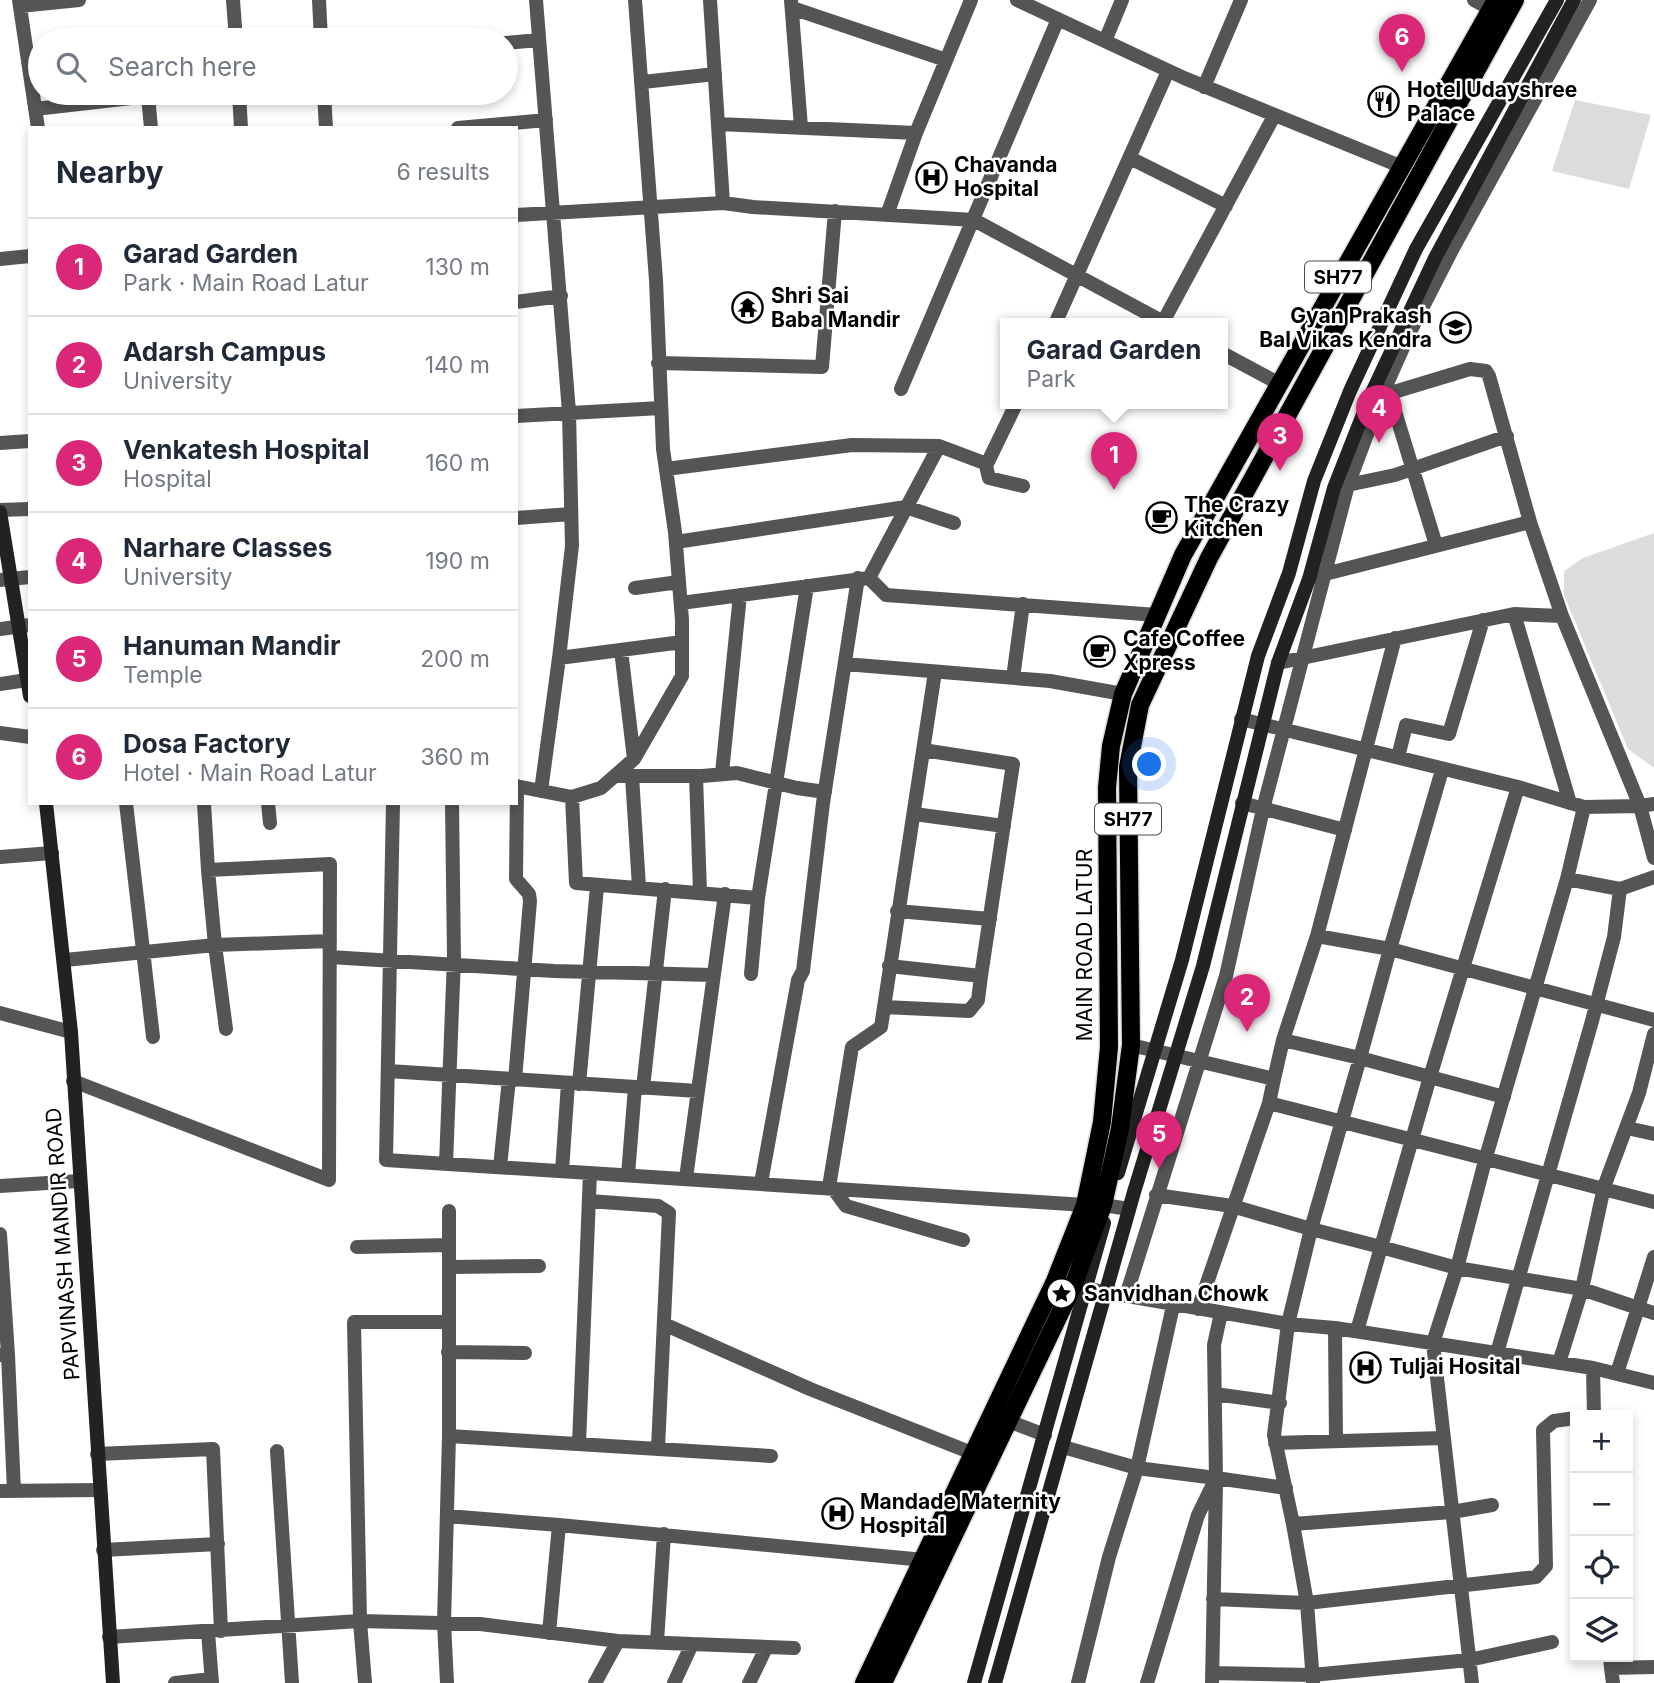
<!DOCTYPE html>
<meta charset="utf-8">
<style>
body{margin:0;font-family:Inter,sans-serif;background:#f6f6f7;color:#1f2937}
.controls{position:absolute;right:21px;bottom:21px;display:grid;overflow:hidden;border-radius:0px;box-shadow:0 4px 10px #0003}
.controls button{width:63px;height:63px;display:grid;place-items:center;padding:0;border:0;border-bottom:2px solid #e0e1e3;background:#fff;color:#1f2937;font:35px sans-serif}
.you{position:absolute;left:1150px;top:765px;width:24px;height:24px;margin:-18px;border:5px solid #fff;border-radius:50%;background:#1a73e8;box-shadow:0 0 0 10px #1a73e833}
.badge{display:grid;place-items:center;width:46px;height:46px;border-radius:50%;background:#db2777;color:#fff;font-size:23px;font-weight:700}
.pin{position:absolute;translate:-50% -58px;filter:drop-shadow(0 2px 4px #0008)}
.pin::after{content:'';position:absolute;top:37px;width:24px;height:21px;background:inherit;clip-path:polygon(0 0,100% 0,50% 100%)}
.popup{position:absolute;left:1000px;top:318px;width:228px;height:91px;box-sizing:border-box;display:grid;place-content:center;border-radius:0px;background:#fff;filter:drop-shadow(0 2px 5px #0005);font-size:23px;white-space:nowrap;color:#747a83}
.popup b{font-size:26px;color:#1f2937}
.popup::after{content:'';position:absolute;left:50%;top:100%;margin-left:-14px;border:14px solid transparent;border-top-color:#fff}
.list{margin:0;padding:0;list-style:none}
h2{display:flex;justify-content:space-between;align-items:center;height:91px;margin:0;padding:0 28px;font-size:30px}
h2 small{font-size:23px;font-weight:400;color:#747a83}
.list li{display:grid;grid-template-columns:46px 1fr auto;gap:21px;align-items:center;box-sizing:border-box;height:98px;padding:0 28px;border-top:2px solid #e0e1e3}
.list b{display:block;font-size:26px;white-space:nowrap}
.list p{margin:0;font-size:23px;white-space:nowrap;color:#747a83}
.list em{font-size:23px;font-style:normal;color:#747a83}
.icon{flex:none;width:38px;height:38px;fill:none;stroke:currentColor;stroke-width:2;stroke-linecap:round;stroke-linejoin:round}
.map{position:relative;flex:none;width:1654px;height:1683px;overflow:hidden}
.search{position:absolute;background:#fff;box-shadow:0 4px 10px #0003;left:28px;top:28px;width:490px;height:77px;display:flex;align-items:center;gap:18px;box-sizing:border-box;padding:0 24px;border-radius:38px;color:#747a83;font-size:26px}
.panel{position:absolute;background:#fff;box-shadow:0 4px 10px #0003;left:28px;top:126px;width:490px;height:679px;border-radius:0px}
.map>svg:first-child{display:block}
.green{fill:#dcdcdc}
.lines{fill:none;stroke-linecap:round;stroke-linejoin:round}
.primary-casing{stroke:#dbdbdb;stroke-width:21}
.street{stroke:#555;stroke-width:14}
.secondary{stroke:#222;stroke-width:14}
.primary{stroke:#000;stroke-width:18}
.labels{text-anchor:middle;stroke-width:5;stroke-linejoin:round;paint-order:stroke}
.shield{fill:#fff;stroke:#4c4c4c;stroke-width:2}
.shield-label{font-size:19px;font-weight:bold;fill:#000}
.poi-label{font-size:21px;font-weight:bold;fill:#000;stroke:#fff;text-anchor:start}
.street-label{font-size:21px;fill:#000;stroke:#fff}
</style>
<div class="map">
<svg width="1654" height="1683" viewBox="0 0 1654 1683">
<rect width="100%" height="100%" fill="#fff"/>
<path class="green" d="M1575 100 1651 115 1629 189 1552 171Z
M1654 533V768L1628 749 1564 595V571L1583 558Z"/>
<g class="lines">
<defs>
<path id="primary" d="M864 1683 1055 1281 1085 1205 1102 1122 1109 1047 1107 788 1111 746 1123 694 1183 555 1496 0
M883 1683 1073 1286 1103 1205 1120 1128 1131 1045 1128 767 1140 705 1209 558 1515 0"/>
</defs>
<use href="#primary" class="primary-casing"/>
<path class="street" d="M19 0 38 128
M233 0 236 40
M319 0 321 40
M536 0 569 412 572 546 559 658
M710 0 723 203
M791 0 801 127
M1017 0 1184 78 1400 166
M1474 0 1491 9
M20 6 79 0
M792 8 946 60
M1105 41 1122 0
M506 43 539 40
M643 82 715 74
M1204 87 1241 0
M239 93 241 128
M324 93 326 128
M148 96 151 128
M35 109 175 93
M718 124 916 133 971 0
M458 128 546 120
M1130 158 1226 206
M516 215 723 203 753 207 974 220 1167 324
M887 215 916 133
M0 259 30 256
M516 302 561 296
M1163 322 1274 116
M1055 324 1168 71
M1222 353 1278 383
M658 363 822 367 835 211
M901 389 1058 19
M1390 395 1436 545
M1374 398 1470 369 1486 371 1489 376 1530 522 1562 616 1640 806 1654 804
M1016 404 986 466 989 478 1023 486
M516 416 661 408
M0 443 30 441
M666 469 852 445 939 446
M1343 486 1395 475 1507 436
M0 510 30 509
M516 518 571 514
M676 542 906 507 954 523
M1317 576 1530 522
M869 578 939 446 987 464
M0 580 30 577
M635 588 679 582
M681 603 869 578 886 595 1157 615
M1514 614 1570 803
M0 629 30 625
M621 650 634 759
M1278 663 1514 614 1562 616
M845 664 1050 681 1123 694
M1013 678 1023 604
M0 684 27 680
M1241 719 1518 787
M0 733 30 737
M1398 757 1406 725 1449 734 1483 620
M722 773 740 595
M616 776H702L737 773 797 788 825 792
M632 776 639 887
M696 776 700 892
M516 786 572 797 601 788 634 759 682 676V620L675 532 663 449 656 280 635 0
M541 791 559 658 682 642
M572 797 576 883 758 898
M126 803 153 1037
M204 803 208 870
M268 803 270 823
M393 803 386 1160 1085 1205
M1242 803 1345 830
M914 814 1004 826
M0 857 52 853
M1567 879 1584 807 1640 806 1654 858
M897 911 990 919
M1317 936 1395 638
M330 957 554 971 713 975
M65 960 215 945 208 870 330 864 329 1180 73 1081
M889 966 981 976 1013 764 923 750
M751 974 758 898 807 586
M884 1007 969 1011 978 1000 981 976
M0 1013 71 1032
M226 1029 215 945 330 941
M1654 1034 1639 1093 1604 1187 1582 1289 1638 1308 1654 1257
M1283 1040 1317 936 1390 949 1442 770
M1131 1045 1274 1079 1269 1103 1654 1202
M388 1071 698 1091
M1274 1079 1283 1040 1360 1058 1390 949 1654 1020
M515 1080 530 901 529 894 516 879 517 786
M579 1084 597 887
M643 1088 665 889
M1627 1128 1654 1134
M446 1164 454 958 452 803
M500 1167 509 1079
M562 1171 568 1083
M628 1175 635 1087
M686 1178 725 894
M761 1183 798 980 803 971 823 803 858 578
M0 1186 79 1181
M829 1187 852 1047 881 1027 935 672
M832 1187 846 1206 963 1240
M1156 1195 1232 1206 1311 1229 1288 1324 1274 1435 1293 1524 1452 1512 1492 1505
M589 1201 658 1206 669 1213 658 1448
M1103 1205 1129 1209
M449 1211V1436
M0 1234 8 1355
M357 1247 449 1245
M450 1267 539 1266
M1076 1287 1288 1324 1335 1328 1593 1368 1654 1383
M1126 1296 1226 976 1263 809 1348 485 1381 397 1411 330 1454 246 1590 0
M1198 1309 1269 1103
M1221 1313 1214 1345 1216 1478 1286 1488
M666 1325 810 1389 972 1453
M1335 1328 1336 1441
M1357 1331 1381 1247 1311 1229 1360 1058 1430 1077 1518 787 1584 807
M448 1352 525 1353
M1497 1353 1592 1021 1614 937 1620 889 1654 877
M0 1355H8L14 1491
M1559 1363 1582 1289 1457 1268 1486 1157 1567 879 1620 889
M1593 1368 1594 1415
M1617 1373 1638 1308 1654 1313
M1215 1394 1280 1403
M1008 1421 1045 1435
M1275 1443 1443 1438
M579 1444 590 1173
M1063 1447 1137 1468 1216 1478
M277 1451 292 1683
M97 1454 213 1449 221 1631
M0 1491 99 1490
M447 1516 559 1525
M1293 1524 1307 1603 1536 1577 1546 1566 1543 1430 1554 1421 1575 1418
M103 1550 218 1544
M1213 1599 1307 1603 1313 1682
M208 1632 212 1683
M549 1633 559 1525 924 1560
M109 1637 360 1621 480 1624 618 1641 692 1644 674 1683
M657 1642 664 1534
M692 1644 794 1648
M1610 1657 1611 1668 1654 1667
M1611 1668 1613 1683
M1212 1673 1312 1675 1469 1660 1552 1642
M175 1683 211 1679
M365 1683 360 1621 354 1322H448
M447 1683 444 1623 449 1436 771 1456
M595 1683 618 1641
M749 1683 766 1648
M1078 1683 1109 1557 1137 1468 1173 1306
M1147 1683 1198 1515 1216 1478
M1212 1683 1216 1483
M1472 1683 1433 1343 1457 1268 1381 1247 1430 1077 1504 1097"/>
<path class="secondary" d="M0 512 30 696
M46 803 71 1032 113 1683
M1118 1173 1182 960 1258 656 1289 573 1314 481 1350 391 1416 249 1557 0
M974 1683 1104 1223
M995 1683 1134 1192 1203 966 1278 663 1309 579 1334 488 1369 399 1435 258 1574 0"/>
<use href="#primary" class="primary"/>
</g>
<defs>
<symbol id="restaurant-ring" viewBox="-11 -11 22 22"><circle r="9.5" fill="#fff" stroke="#000" stroke-width="1.5"/><path d="M-5-6h1v4h1v-4h1v4h1v-4h1v5L-1.5 .5V6h-2V.5L-5-1ZM5-6V6H3V1.5H1.5Q1.5-4 5-6Z" fill="#000"/></symbol>
<symbol id="hospital-ring" viewBox="-11 -11 22 22"><circle r="9.5" fill="#fff" stroke="#000" stroke-width="1.5"/><path d="M-5-5h3v3.5h4V-5h3V5h-3V1.5h-4V5h-3Z" fill="#000"/></symbol>
<symbol id="temple-ring" viewBox="-11 -11 22 22"><circle r="9.5" fill="#fff" stroke="#000" stroke-width="1.5"/><path d="M0-6L5-2H3V0L6.5 2.5H4V6H1.5V3h-3V6H-4V2.5H-6.5L-3 0V-2H-5Z" fill="#000"/></symbol>
<symbol id="school-ring" viewBox="-11 -11 22 22"><circle r="9.5" fill="#fff" stroke="#000" stroke-width="1.5"/><path d="M0-5L7-2L0 1L-7-2ZM-4 1L0 2.5L4 1V4Q0 6-4 4Z" fill="#000"/></symbol>
<symbol id="cafe-ring" viewBox="-11 -11 22 22"><circle r="9.5" fill="#fff" stroke="#000" stroke-width="1.5"/><path d="M-5.5-4.5H6V0H3Q3 3.5 0 3.5H-2.5Q-5.5 3.5-5.5 0ZM3-3.2v2h1.7v-2ZM-6 4.5H4V6H-6Z" fill="#000"/></symbol>
<symbol id="sight-ring" viewBox="-11 -11 22 22"><circle r="9.5" fill="#fff" stroke="#000" stroke-width="1.5"/><path d="M0-6L1.8-2.2L6-1.7L2.9 1.2L3.7 5.4L0 3.3L-3.7 5.4L-2.9 1.2L-6-1.7L-1.8-2.2Z" fill="#000"/></symbol>
</defs>
<g fill-rule="evenodd">
<use href="#restaurant-ring" x="1366" y="84" width="35" height="35"/>
<use href="#hospital-ring" x="914" y="160" width="35" height="35"/>
<use href="#temple-ring" x="730" y="290" width="35" height="35"/>
<use href="#school-ring" x="1438" y="310" width="35" height="35"/>
<use href="#cafe-ring" x="1144" y="500" width="35" height="35"/>
<use href="#cafe-ring" x="1082" y="634" width="35" height="35"/>
<use href="#sight-ring" x="1044" y="1276" width="35" height="35"/>
<use href="#hospital-ring" x="1348" y="1350" width="35" height="35"/>
<use href="#hospital-ring" x="820" y="1496" width="35" height="35"/>
</g>
<g class="labels">
<g class="shield">
<rect x="1305" y="261.5" width="66" height="31" rx="5"/>
<rect x="1095" y="803.5" width="66" height="31" rx="5"/>
</g>
<g class="shield-label">
<text x="1338" y="284">SH77</text>
<text x="1128" y="826">SH77</text>
</g>
<g class="poi-label">
<text x="1407" y="97">Hotel Udayshree<tspan x="1407" dy="24">Palace</tspan></text>
<text x="954" y="172">Chavanda<tspan x="954" dy="24">Hospital</tspan></text>
<text x="771" y="303">Shri Sai<tspan x="771" dy="24">Baba Mandir</tspan></text>
<text x="1432" y="323" text-anchor="end">Gyan Prakash<tspan x="1432" dy="24">Bal Vikas Kendra</tspan></text>
<text x="1184" y="512">The Crazy<tspan x="1184" dy="24">Kitchen</tspan></text>
<text x="1123" y="646">Cafe Coffee<tspan x="1123" dy="24">Xpress</tspan></text>
<text x="1084" y="1301">Sanvidhan Chowk</text>
<text x="1389" y="1374">Tuljai Hosital</text>
<text x="860" y="1509">Mandade Maternity<tspan x="860" dy="24">Hospital</tspan></text>
</g>
<g class="street-label">
<text transform="translate(1085 945) rotate(-90)" y="7">MAIN ROAD LATUR</text>
<text transform="translate(63 1244) rotate(-94)" y="7">PAPVINASH MANDIR ROAD</text>
</g>
</g>
</svg>
<div class="controls">
<button>+</button>
<button>−</button>
<button><svg class="icon" aria-label="locate" viewBox="0 0 24 24"><circle cx="12" cy="12" r="6"/><path d="M12 2v4M12 18v4M2 12h4M18 12h4"/></svg></button>
<button><svg class="icon" aria-label="layers" viewBox="0 0 24 24"><path d="M12 4l9 5-9 5-9-5zM3 14l9 5 9-5"/></svg></button>
</div>
<div class="you"></div>
<div class="pin badge" style="left:1114px;top:490px">1</div>
<div class="popup"><b>Garad Garden</b>Park</div>
<div class="pin badge" style="left:1247px;top:1032px">2</div>
<div class="pin badge" style="left:1280px;top:471px">3</div>
<div class="pin badge" style="left:1379px;top:443px">4</div>
<div class="pin badge" style="left:1159px;top:1169px">5</div>
<div class="pin badge" style="left:1402px;top:72px">6</div>
<div class="search"><svg class="icon" aria-label="search" viewBox="0 0 24 24"><circle cx="10" cy="10" r="6"/><path d="M15 15l6 6"/></svg>Search here</div>
<section class="panel">
<h2>Nearby<small>6 results</small></h2>
<ul class="list">
<li><span class="badge">1</span><div><b>Garad Garden</b><p>Park · Main Road Latur</p></div><em>130 m</em></li>
<li><span class="badge">2</span><div><b>Adarsh Campus</b><p>University</p></div><em>140 m</em></li>
<li><span class="badge">3</span><div><b>Venkatesh Hospital</b><p>Hospital</p></div><em>160 m</em></li>
<li><span class="badge">4</span><div><b>Narhare Classes</b><p>University</p></div><em>190 m</em></li>
<li><span class="badge">5</span><div><b>Hanuman Mandir</b><p>Temple</p></div><em>200 m</em></li>
<li><span class="badge">6</span><div><b>Dosa Factory</b><p>Hotel · Main Road Latur</p></div><em>360 m</em></li>
</ul>
</section>
</div>
